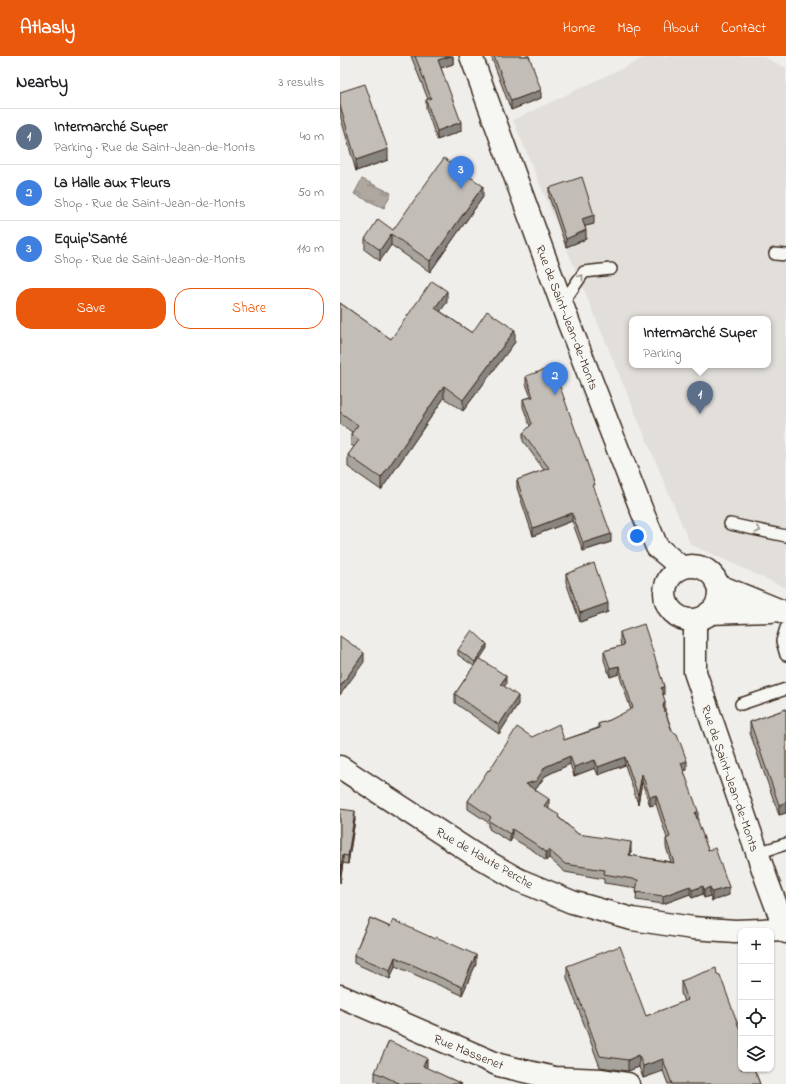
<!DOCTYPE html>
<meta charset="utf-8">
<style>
body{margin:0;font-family:"Indie Flower",sans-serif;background:#f6f6f6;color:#202124}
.controls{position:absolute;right:12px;bottom:12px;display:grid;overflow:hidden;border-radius:8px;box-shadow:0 1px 3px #0004}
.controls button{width:36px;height:36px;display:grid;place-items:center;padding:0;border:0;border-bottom:1px solid #e0e0e0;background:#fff;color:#202124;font:20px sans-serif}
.you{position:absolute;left:297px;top:480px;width:14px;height:14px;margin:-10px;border:3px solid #fff;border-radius:50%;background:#1a73e8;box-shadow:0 0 0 6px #1a73e833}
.badge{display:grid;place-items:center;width:26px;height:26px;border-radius:50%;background:#ea580c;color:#fff;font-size:13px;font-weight:700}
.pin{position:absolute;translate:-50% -33px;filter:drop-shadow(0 1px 2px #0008)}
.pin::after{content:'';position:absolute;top:21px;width:14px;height:12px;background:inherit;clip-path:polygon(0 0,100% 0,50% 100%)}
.popup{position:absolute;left:289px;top:260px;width:142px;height:52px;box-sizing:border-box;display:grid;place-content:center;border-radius:8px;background:#fff;filter:drop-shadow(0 1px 3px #0005);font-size:13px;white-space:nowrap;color:#757577}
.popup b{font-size:15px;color:#202124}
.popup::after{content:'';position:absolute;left:50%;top:100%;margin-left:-8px;border:8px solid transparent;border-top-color:#fff}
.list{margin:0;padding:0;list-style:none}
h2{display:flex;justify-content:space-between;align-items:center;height:52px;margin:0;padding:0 16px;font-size:17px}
h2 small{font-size:13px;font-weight:400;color:#757577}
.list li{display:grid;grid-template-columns:26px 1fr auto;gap:12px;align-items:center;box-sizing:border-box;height:56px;padding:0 16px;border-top:1px solid #e0e0e0}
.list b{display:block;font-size:15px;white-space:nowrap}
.list p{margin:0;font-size:13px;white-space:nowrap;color:#757577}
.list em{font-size:13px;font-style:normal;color:#757577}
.actions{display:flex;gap:8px;padding:12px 16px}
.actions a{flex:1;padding:9px 0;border:1px solid #ea580c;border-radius:16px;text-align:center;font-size:14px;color:#ea580c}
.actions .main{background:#ea580c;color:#fff}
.icon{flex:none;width:22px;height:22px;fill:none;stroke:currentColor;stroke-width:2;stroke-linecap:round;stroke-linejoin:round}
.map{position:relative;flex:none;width:446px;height:1028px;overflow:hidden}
header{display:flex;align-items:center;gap:24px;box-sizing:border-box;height:56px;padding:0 20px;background:#ea580c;color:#fff}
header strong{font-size:19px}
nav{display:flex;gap:22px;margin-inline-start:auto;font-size:14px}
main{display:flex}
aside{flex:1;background:#fff}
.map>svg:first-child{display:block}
.built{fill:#e2dfdb;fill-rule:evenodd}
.water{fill:url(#water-ripples);stroke:#81766d}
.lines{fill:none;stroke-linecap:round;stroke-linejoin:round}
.lane-casing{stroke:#3b2a1e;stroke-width:14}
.street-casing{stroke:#3b2a1e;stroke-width:25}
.secondary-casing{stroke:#3b2a1e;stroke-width:25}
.lane{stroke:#f6f6f2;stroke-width:11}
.street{stroke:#f6f6f2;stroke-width:22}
.secondary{stroke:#f6f6f2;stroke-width:22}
.wall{fill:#a7a39d;stroke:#3b2a1e;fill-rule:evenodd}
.shaded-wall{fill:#888480;stroke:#3b2a1e}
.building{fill:#c2bdb7;stroke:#3b2a1e;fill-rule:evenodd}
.oneway{stroke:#989088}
.labels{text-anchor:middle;stroke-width:4;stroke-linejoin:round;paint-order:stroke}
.street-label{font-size:13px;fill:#3b2a1e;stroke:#f6f6f2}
</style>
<header>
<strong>Atlasly</strong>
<nav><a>Home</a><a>Map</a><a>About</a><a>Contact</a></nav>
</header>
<main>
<aside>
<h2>Nearby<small>3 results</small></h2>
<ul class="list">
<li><span class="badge" style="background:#5c6f8a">1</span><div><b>Intermarché Super</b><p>Parking · Rue de Saint-Jean-de-Monts</p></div><em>40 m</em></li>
<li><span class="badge" style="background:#3f7fe0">2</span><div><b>La Halle aux Fleurs</b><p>Shop · Rue de Saint-Jean-de-Monts</p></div><em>50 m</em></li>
<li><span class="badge" style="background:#3f7fe0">3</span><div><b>Equip'Santé</b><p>Shop · Rue de Saint-Jean-de-Monts</p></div><em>110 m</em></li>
</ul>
<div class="actions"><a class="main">Save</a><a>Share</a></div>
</aside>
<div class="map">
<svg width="446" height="1028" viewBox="0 0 446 1028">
<defs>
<pattern id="water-ripples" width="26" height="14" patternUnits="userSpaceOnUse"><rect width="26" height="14" fill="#afa8a1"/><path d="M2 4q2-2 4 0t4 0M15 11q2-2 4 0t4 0" fill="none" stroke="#908983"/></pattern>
</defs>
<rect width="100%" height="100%" fill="#efeeea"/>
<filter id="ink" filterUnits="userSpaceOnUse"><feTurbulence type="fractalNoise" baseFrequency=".025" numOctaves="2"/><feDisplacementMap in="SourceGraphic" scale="8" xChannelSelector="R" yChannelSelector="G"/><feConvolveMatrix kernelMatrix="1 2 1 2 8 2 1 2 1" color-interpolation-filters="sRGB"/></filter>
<g filter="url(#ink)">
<path class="built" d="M308 0H422L446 12V532L350 488 173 64ZM292 263H428V309H292Z"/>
<path class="water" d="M22 123 51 137 44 152 14 138Z"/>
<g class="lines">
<defs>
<path id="lane" d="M435 198 446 199
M222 248 244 216 271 213
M390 468 446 480
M446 572 442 585 446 599
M401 648 446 633
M417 797 446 788"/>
<path id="street" d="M377 529 446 557
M369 557 431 555
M0 711 132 797 179 824 232 846 292 863 353 872 395 875 445 873
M0 940 159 1009 214 1022 262 1024 288 1028"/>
<path id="secondary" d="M131 0 228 265 302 455 317 491 342 512
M325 537a27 27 0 1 1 54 0a27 27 0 1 1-54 0Z
M355 564V616L427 825 446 876"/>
</defs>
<use href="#lane" class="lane-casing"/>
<use href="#street" class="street-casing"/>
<use href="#secondary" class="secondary-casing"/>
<use href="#lane" class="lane"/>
<use href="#street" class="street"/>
<use href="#secondary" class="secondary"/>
</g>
<path class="wall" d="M71 0H113V8L101 12 121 75 97 84 86 52V44L88 43Z
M151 0H189L201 42 171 54Z
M0 36 48 104 16 115 0 59Z
M209 132 254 168 245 170 246 183 226 191 209 141Z
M143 141 90 216 51 189 40 205 25 194V183L53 174Z
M107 246 100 255 132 277 175 286 123 355 104 342 41 434 8 411V399L14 391 11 389V378L12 376 0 368V247L51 283Z
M186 320 255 435 271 486 243 495 232 465 193 480 177 432V424L204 414 183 385V377L190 370 183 351V343L191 341 186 328Z
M226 518 268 556 240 566 226 526Z
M280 576 324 639H323L325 653V655L347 714 344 715 358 764H357L368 794 389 839 372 845 370 840 364 842 363 838 352 842 350 838 323 848 296 844 297 832 264 827V823L225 816 209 802 206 805 194 795 172 782 170 786 149 773V767L128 753V745L149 715 192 681 224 684 258 672V668L270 664 291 654 279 618 270 621 264 604V595L281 590 280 585ZM230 708 234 720 255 712 258 719 285 709 298 748 302 726 310 750 316 748 327 782 326 783V791L331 806 290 799 291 795 238 778 208 752 194 734 196 733 205 720Z
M147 592 140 602 166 628 164 630 178 648 159 678 115 647V638L134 610 118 599V594Z
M446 653V757L439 759 410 677V666Z
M0 753 15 764 8 808 3 807 0 827Z
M30 862 136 908 122 939 55 910 50 923 14 907V899Z
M227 910 306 960 344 946 341 937V925L377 918 420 1028H328L323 1015 303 1022 299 1011 288 1015 260 1011 227 922Z
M87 1010 86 1012 122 1028H42L35 1025V1016Z"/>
<path class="shaded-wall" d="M111 0H113V8L98 13V4Z
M201 34V42L171 54V45Z
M121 66V75L97 84V75Z
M48 93V104L16 115V104Z
M143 130V141L90 216V205Z
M254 159V168L242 171V163Z
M246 174V183L226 191V183Z
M51 178V189L40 205V194Z
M107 235V246L95 263V252Z
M175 274V286L123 355V344Z
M104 330V342L41 434V422Z
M232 457V465L193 480V472Z
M271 478V486L243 495V487Z
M268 547V556L240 566V557Z
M147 588V592L135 611V606Z
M24 597V606L0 639V631Z
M279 610V618L270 621V612Z
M166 620V628L161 636V628Z
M324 630V639L321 640V632Z
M178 640V648L159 678V669Z
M325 645V653L323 659V650Z
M230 700V708L205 720 196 733 186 737V728L205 711Z
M285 701V709L258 719V711Z
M255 704V712L234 720V711Z
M347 705V714L341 716V707Z
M302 718V726L298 748V739Z
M316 739V748L310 750V741Z
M209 743V752L204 758V750Z
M446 746V757L439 759V749Z
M15 755V764L8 808V800Z
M358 755V764L355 765V757Z
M172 773V782L170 786V778Z
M291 786V795L289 808V799Z
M209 794V802L206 805V796Z
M3 799V807L0 827V818Z
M350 830V838L323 848V840Z
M363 830V838L352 842V834Z
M370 831V840L364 842V834Z
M389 831V839L372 845V836Z
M136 899V908L122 939V931Z
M55 901V910L50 923V914Z
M299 999V1011L288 1015V1004Z
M87 1002V1010L83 1019V1010Z
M323 1003V1015L303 1022V1010Z"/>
<path class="building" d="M75 0H111L98 4 121 66 97 75 86 44 91 42Z
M154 0H189L201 34 171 45Z
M25 28 48 93 16 104 0 49V36Z
M104 102 143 130 90 205 51 178 40 194 25 183 38 163 53 174Z
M242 121 254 159 242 163 246 174 226 183 209 132Z
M92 225 107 235 95 252 132 277 147 255 175 274 123 344 104 330 41 422 8 399 19 384 11 378 18 369 0 356V247L51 283Z
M213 311 255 429H253L271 478 243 487 232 457 193 472 177 424 209 412 183 377 192 368 183 343 193 341 186 320Z
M254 507 268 547 240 557 226 518Z
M304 568 324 630 321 632 325 645 323 650 332 675 337 678 347 705 341 707 358 755 355 757 368 794 375 792 389 831 372 836 370 831 364 834 363 830 352 834 350 830 323 840 296 836 298 824 264 818 265 814 225 808 209 794 206 796 194 787 172 773 170 778 149 765 151 761 128 745 148 714 149 715 177 671 192 681 219 668 224 684 260 672 258 668 270 664 293 652 279 610 270 612 264 595 284 589 280 576ZM230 700 234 711 255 704 258 711 285 701 298 739 302 718 310 741 316 739 330 781 326 783 334 807 289 799 291 786 238 778 218 761 219 759 204 750 209 743 186 728 196 725 205 711Z
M132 574 147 588 135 606 118 594Z
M0 580 24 597 0 631Z
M139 602 166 620 161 628 178 640 159 669 115 638Z
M446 653V746L439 749 410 666Z
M0 753 15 755 8 800 3 799 0 818Z
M30 862 50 871 53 864 95 883 96 881 136 899 122 931 55 901 50 914 14 899Z
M280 890 306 960 348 944 341 925 376 912 377 918 380 919 401 977V1013H414L420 1028H332L323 1003 303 1010 299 999 288 1004 260 1000 227 910Z
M49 985 87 1002 83 1010 122 1028H61L35 1016Z"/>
<defs><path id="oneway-chevron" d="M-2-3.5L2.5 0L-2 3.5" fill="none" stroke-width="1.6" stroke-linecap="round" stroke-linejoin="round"/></defs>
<g class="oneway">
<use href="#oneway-chevron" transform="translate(241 221) rotate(-51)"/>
<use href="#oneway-chevron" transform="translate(418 474) rotate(12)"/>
</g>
</g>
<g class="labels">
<g class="street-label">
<text transform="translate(228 261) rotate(69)" y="5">Rue de Saint-Jean-de-Monts</text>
<text transform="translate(391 722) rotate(71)" y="5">Rue de Saint-Jean-de-Monts</text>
<text transform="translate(145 801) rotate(30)" y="5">Rue de Haute Perche</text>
<text transform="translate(129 995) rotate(22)" y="5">Rue Massenet</text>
</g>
</g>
</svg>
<div class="controls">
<button>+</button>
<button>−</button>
<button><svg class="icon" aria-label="locate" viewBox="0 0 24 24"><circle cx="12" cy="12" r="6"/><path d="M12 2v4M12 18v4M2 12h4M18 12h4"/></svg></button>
<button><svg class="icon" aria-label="layers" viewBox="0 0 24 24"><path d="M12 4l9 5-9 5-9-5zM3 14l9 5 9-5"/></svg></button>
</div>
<div class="you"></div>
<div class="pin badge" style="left:360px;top:358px;background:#5c6f8a">1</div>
<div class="popup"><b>Intermarché Super</b>Parking</div>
<div class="pin badge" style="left:215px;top:339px;background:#3f7fe0">2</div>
<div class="pin badge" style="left:121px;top:133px;background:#3f7fe0">3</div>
</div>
</main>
